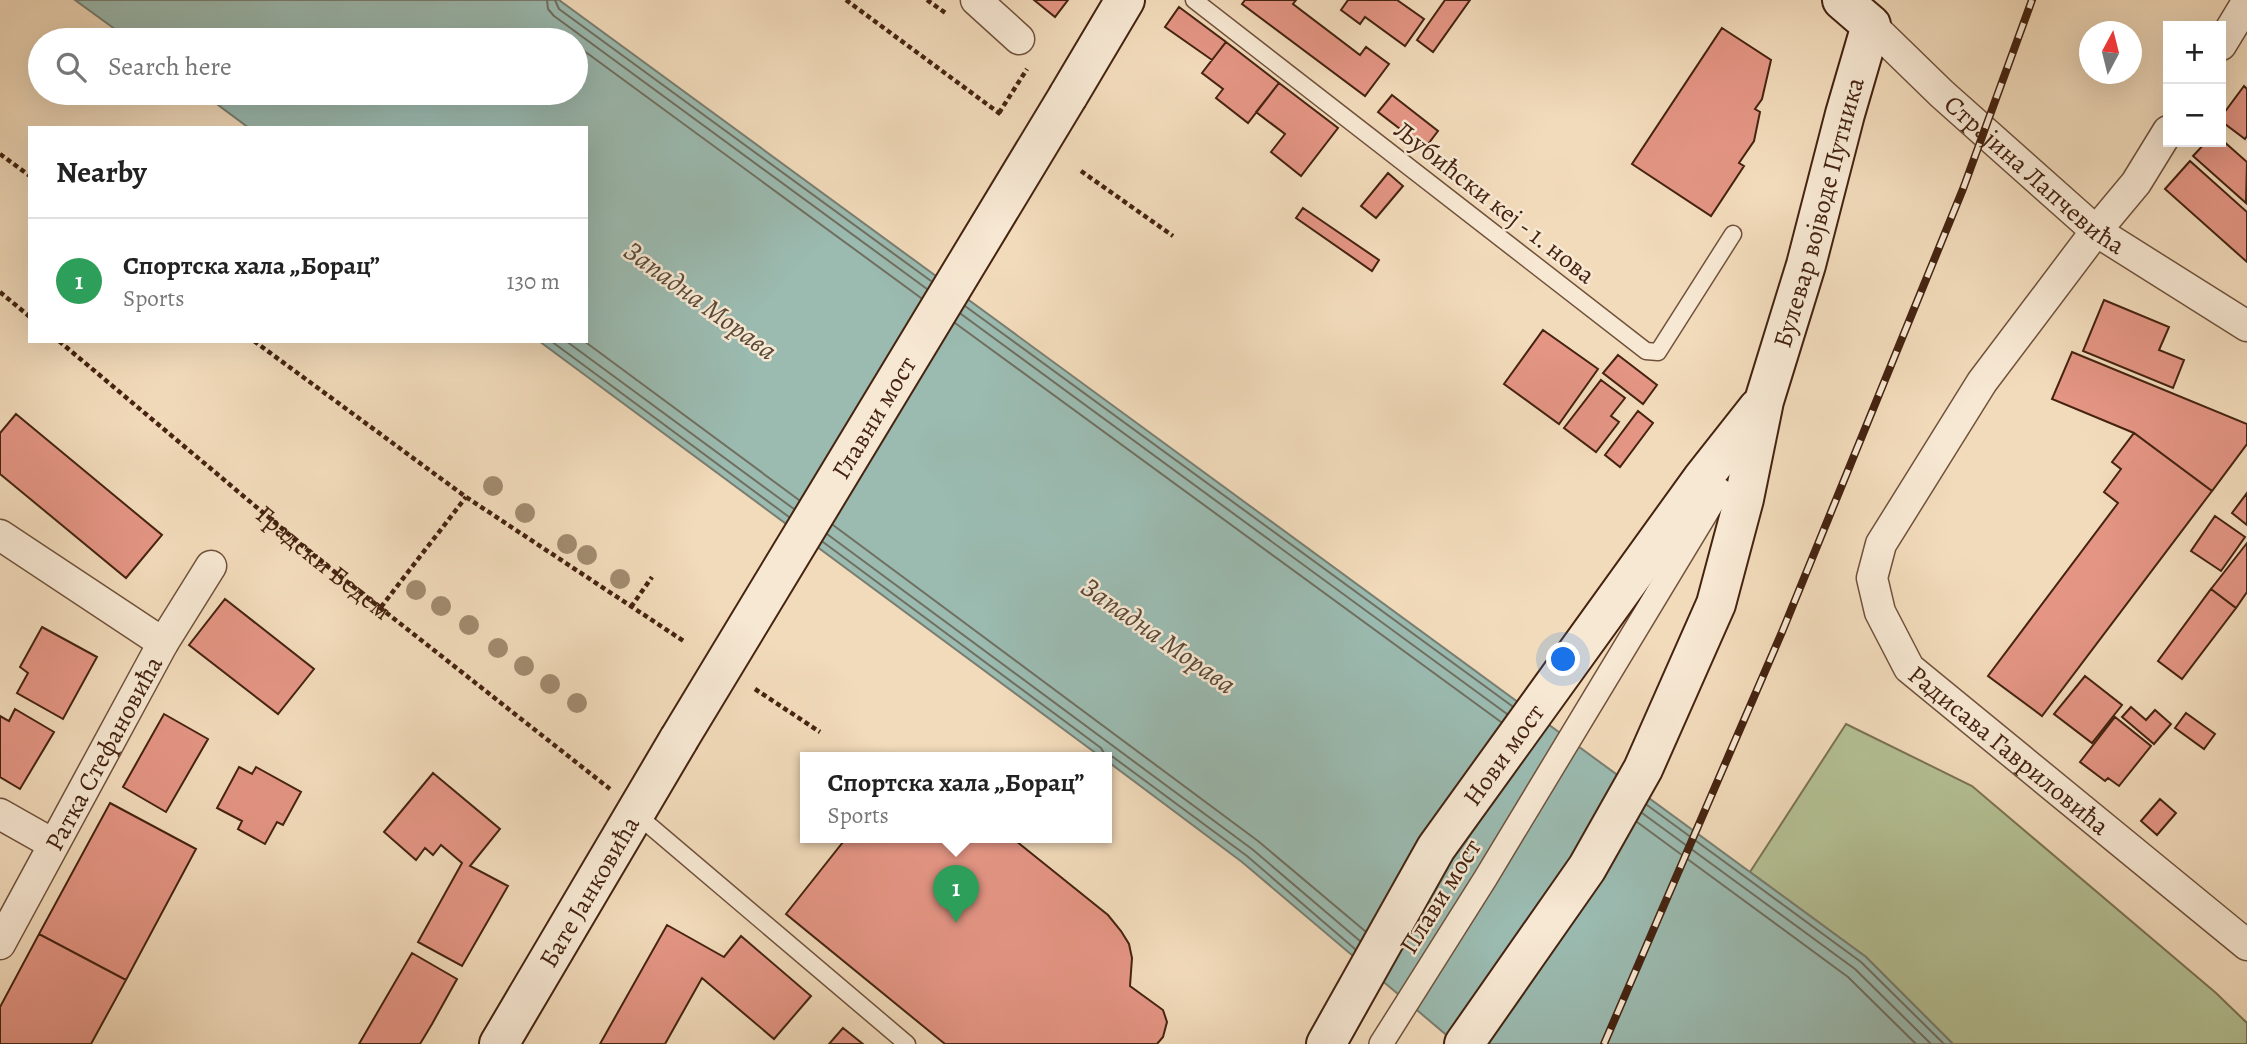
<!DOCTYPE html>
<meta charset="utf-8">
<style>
body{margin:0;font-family:Alegreya,serif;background:#f6f6f6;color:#222}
.controls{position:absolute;right:21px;top:21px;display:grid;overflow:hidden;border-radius:0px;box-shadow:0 7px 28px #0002}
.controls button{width:63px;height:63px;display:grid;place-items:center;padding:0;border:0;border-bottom:2px solid #e0e0e0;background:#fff;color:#222;font:35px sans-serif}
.compass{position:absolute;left:2079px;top:21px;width:63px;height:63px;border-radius:50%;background:#fff;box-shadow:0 7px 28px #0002;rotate:7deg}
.you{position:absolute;left:1564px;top:660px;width:24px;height:24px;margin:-18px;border:5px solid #fff;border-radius:50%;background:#1a73e8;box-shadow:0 0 0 10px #1a73e833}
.badge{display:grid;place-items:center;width:46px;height:46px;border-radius:50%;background:#0f766e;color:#fff;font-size:23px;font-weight:700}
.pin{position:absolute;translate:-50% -58px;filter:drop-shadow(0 2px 4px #0008)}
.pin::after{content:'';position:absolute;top:37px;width:24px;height:21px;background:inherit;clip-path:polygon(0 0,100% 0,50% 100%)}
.popup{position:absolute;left:800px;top:752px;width:312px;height:91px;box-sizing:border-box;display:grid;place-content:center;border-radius:0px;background:#fff;filter:drop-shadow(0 2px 5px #0005);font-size:23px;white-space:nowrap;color:#767676}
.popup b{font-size:26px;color:#222}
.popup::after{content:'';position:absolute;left:50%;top:100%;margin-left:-14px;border:14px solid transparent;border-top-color:#fff}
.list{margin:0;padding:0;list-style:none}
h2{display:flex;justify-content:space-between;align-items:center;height:91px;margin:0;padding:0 28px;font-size:30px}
h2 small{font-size:23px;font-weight:400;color:#767676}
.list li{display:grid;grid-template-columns:46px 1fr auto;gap:21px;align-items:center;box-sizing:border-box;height:126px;padding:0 28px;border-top:2px solid #e0e0e0}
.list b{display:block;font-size:26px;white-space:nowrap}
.list p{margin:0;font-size:23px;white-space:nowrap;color:#767676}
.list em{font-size:23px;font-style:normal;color:#767676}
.icon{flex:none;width:38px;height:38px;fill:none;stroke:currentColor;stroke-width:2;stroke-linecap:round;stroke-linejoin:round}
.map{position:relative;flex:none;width:2247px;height:1044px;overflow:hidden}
.search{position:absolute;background:#fff;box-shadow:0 7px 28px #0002;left:28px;top:28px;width:560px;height:77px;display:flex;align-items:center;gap:18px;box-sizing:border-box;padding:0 24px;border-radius:38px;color:#767676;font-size:26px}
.panel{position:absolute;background:#fff;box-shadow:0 7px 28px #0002;left:28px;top:126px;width:560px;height:217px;border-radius:0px}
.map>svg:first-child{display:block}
.green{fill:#b4c195;stroke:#7c7252;stroke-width:2}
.water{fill:#9bbbb1;stroke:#797e71;stroke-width:2}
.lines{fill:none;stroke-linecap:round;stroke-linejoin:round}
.shore{stroke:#706f60;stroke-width:2}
.building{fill:#e49584;stroke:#452310;stroke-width:2}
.service-casing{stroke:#70513b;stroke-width:19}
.pedestrian-casing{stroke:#70513b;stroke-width:26}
.minor-casing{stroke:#70513b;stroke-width:33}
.secondary-casing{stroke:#452310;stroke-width:42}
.path{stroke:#452310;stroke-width:4.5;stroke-dasharray:5 3.5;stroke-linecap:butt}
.service{stroke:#f7e8d3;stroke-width:16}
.pedestrian{stroke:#f7e8d3;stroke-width:23}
.minor{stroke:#f7e8d3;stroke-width:30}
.secondary{stroke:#f7e8d3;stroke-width:38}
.rail-casing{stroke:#452310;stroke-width:8}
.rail{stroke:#f7e8d3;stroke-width:5;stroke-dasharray:16;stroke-linecap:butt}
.secondary-bridge-casing{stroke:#452310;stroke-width:42;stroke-linecap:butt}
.secondary-bridge{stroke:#f7e8d3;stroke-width:38}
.tree{fill:#a28b6f}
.labels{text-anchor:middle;stroke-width:5;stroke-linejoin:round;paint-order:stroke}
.street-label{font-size:26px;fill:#452310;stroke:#f7e8d3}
.water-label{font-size:28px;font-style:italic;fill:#5a4938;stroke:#f7e8d3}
</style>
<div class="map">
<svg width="2247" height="1044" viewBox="0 0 2247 1044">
<rect width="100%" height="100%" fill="#f2dbbb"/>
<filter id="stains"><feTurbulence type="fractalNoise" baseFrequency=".00286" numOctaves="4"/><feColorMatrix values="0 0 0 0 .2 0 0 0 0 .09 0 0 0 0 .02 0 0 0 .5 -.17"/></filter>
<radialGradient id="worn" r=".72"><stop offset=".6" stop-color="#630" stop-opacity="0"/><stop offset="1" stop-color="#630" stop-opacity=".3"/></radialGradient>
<path class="green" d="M1846 724 1972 786 2216 993 2247 1023V1044H1953L1866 957 1750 872Z"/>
<path class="water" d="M75 0H559L1866 957 1953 1044H1457L1242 862 1107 761 1106 757H1101L539 341H586V128H249L202 93H576V40H130Z"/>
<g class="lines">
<path class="shore" d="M547 0 548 9 554 16 927 289
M555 0 559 9 931 281
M576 45 921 298
M965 306 1512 706
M961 314 1507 714
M955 323 1501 722
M551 341 789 517
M566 341 794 509
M584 341 799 500
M833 525 1258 841 1365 931
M827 534 1252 849 1360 941
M823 542 1101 748 1105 755 1113 757 1247 856 1355 949
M1647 805 1861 962 1944 1044
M1642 813 1855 969 1931 1044
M1637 822 1848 977 1916 1044"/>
</g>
<path class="building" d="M1034 0H1068L1055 17Z
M1245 0H1296L1293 4 1360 55 1366 47 1389 64 1365 96 1242 4Z
M1348 0H1397L1424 19 1405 46 1365 17 1360 24 1341 10Z
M1445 0H1470L1433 52 1417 40Z
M1179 7 1226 42 1212 60 1165 27Z
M1722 28 1771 60 1762 99 1755 109 1760 112 1754 141 1739 163 1744 166 1711 216 1632 164Z
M1226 42 1279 83 1248 123 1216 98 1223 89 1202 73Z
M1279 83 1338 128 1301 176 1271 152 1285 134 1256 112Z
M2244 86 2247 89V136L2245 139 2221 121V117Z
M1392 95 1438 131 1425 148 1378 112Z
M2221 139 2247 162 2246 203 2193 156 2206 142H2221Z
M2190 161 2247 212V262L2165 189Z
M1388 173 1403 186 1376 218 1361 206Z
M1303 208 1379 260 1372 271 1296 218Z
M2104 300 2169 327 2159 350 2184 360 2173 388 2083 351Z
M1543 330 1598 369 1559 424 1504 384Z
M2072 352 2247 424V444L2212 491 2134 433 2052 399Z
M1618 355 1657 385 1643 404 1603 373Z
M1601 380 1625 398 1611 416 1619 422 1596 452 1564 428Z
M1638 411 1653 423 1620 467 1605 455Z
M16 414 162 535 126 578 0 474V433Z
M2134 433 2212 491 2042 716 1988 676 2118 503 2104 492 2121 469 2112 462Z
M2247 493V525L2232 513Z
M2215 516 2245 537 2221 571 2191 551Z
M2247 543V592L2236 608 2211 589Z
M2211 589 2236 608 2182 679 2158 661Z
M225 599 314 669 278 714 189 645Z
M42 627 97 657 63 719 17 693 28 673 20 667Z
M2085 676 2122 705 2092 743 2054 714Z
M2131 707 2146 720 2155 710 2171 724 2154 744 2122 717Z
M15 709 54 732 20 789 0 777V716L9 721Z
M2186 713 2215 734 2204 749 2175 728Z
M164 714 208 739 166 812 123 787Z
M2115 717 2151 746 2119 786 2108 778 2105 781 2080 762Z
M239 767 252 774 256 767 301 792 283 825 277 822 265 844 238 829 242 821 217 808Z
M433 773 500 829 470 866 508 886 462 966 418 942 462 863 441 845 433 855 425 848 416 860 384 832Z
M2160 799 2176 813 2157 835 2141 821Z
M110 803 196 849 126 980 39 934Z
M847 837H1011L1108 915 1121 931 1129 944 1132 958 1130 986 1163 1010 1167 1022 1163 1037 1157 1044H945L786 914Z
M667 925 724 957 741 936 811 996 774 1039 702 978 665 1044H600Z
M39 934 126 980 91 1044H0V1007Z
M412 953 457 979 432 1024 420 1044H359Z
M843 1028 863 1044H829Z"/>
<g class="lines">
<defs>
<path id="service" d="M1194 0 1646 351 1658 352 1733 234
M636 814 907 1044"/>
<path id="pedestrian" d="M1381 1044 1485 879 1720 490"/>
<g id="minor">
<path d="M976 0 1019 39"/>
<path id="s2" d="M1871 25 1942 94 2096 231 2247 326"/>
<path d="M2221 45 2247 2"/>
<path id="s3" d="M2168 131 2136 183 2096 231 1982 382 1881 544 1872 578 1880 612 1909 668 2247 945"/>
<path d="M0 535 163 643"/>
<path d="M0 814 53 844"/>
<path id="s4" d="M0 944 163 643 211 566"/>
</g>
<g id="secondary">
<path d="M1068 96 1125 0"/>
<path id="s5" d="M499 1044 679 739"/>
<path id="s6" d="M1326 1044 1436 848 1702 479 1758 408"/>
<path id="s7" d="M1464 1044 1587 868 1643 769 1716 604 1744 499 1764 401 1806 265 1845 114 1871 25 1842 0"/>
</g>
</defs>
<use href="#service" class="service-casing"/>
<use href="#pedestrian" class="pedestrian-casing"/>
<use href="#minor" class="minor-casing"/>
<use href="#secondary" class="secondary-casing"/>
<g class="path">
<path d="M846 0 1003 116"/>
<path d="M927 0 947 14"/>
<path d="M999 113 1027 69"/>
<path d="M0 154 30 176"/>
<path d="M1081 171 1173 236"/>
<path d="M0 292 30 317"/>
<path id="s1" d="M59 341 317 558 610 789"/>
<path d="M254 341 466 497 685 642"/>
<path d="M381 607 466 497"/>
<path d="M631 607 652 577"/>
<path d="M755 689 820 732"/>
</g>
<use href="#service" class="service"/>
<use href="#pedestrian" class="pedestrian"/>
<use href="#minor" class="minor"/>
<use href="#secondary" class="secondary"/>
<defs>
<path id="rail" d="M1604 1044 1782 632 1963 189 2032 0"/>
</defs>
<use href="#rail" class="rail-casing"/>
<use href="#rail" class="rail"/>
<defs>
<g id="secondary-bridge">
<path id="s8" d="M679 739 1068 96"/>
</g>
</defs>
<use href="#secondary-bridge" class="secondary-bridge-casing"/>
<use href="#secondary-bridge" class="secondary-bridge"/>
</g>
<g class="tree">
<circle cx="493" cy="486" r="10"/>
<circle cx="525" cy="513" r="10"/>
<circle cx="567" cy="544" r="10"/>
<circle cx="587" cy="555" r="10"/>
<circle cx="620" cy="579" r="10"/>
<circle cx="416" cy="590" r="10"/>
<circle cx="441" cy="606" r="10"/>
<circle cx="469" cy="625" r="10"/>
<circle cx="498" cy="648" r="10"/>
<circle cx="524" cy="666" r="10"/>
<circle cx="550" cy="684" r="10"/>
<circle cx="577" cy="703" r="10"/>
</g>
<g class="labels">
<g class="street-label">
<text dy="9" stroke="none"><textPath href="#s2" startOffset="222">Страјина Лапчевића</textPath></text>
<text transform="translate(1495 202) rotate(38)" y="9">Љубићски кеј - 1. нова</text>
<text dy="9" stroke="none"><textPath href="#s7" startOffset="914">Булевар војводе Путника</textPath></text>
<text dy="9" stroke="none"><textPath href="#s8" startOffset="376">Главни мост</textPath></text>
<text dy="9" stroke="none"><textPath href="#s1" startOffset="345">Градски Бедем</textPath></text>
<text dy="9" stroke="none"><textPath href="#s3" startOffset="766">Радисава Гавриловића</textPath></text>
<text dy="9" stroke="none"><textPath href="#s4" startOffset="217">Ратка Стефановића</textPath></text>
<text dy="9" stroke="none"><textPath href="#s6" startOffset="340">Нови мост</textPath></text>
<text dy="9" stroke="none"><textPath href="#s5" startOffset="177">Бате Јанковића</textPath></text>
<text transform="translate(1440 896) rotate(-58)" y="9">Плави мост</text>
</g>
<g class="water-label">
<text transform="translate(701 300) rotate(36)" y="10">Западна Морава</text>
<text transform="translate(1159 635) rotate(35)" y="10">Западна Морава</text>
</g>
</g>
<rect width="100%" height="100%" filter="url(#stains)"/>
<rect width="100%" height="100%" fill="url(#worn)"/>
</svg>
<div class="controls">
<button>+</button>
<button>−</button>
</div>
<svg class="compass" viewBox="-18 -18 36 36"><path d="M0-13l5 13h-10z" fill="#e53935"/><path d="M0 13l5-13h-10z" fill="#767676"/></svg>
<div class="you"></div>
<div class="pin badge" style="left:956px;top:923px;background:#2e9e5b">1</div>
<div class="popup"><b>Спортска хала „Борац”</b>Sports</div>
<div class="search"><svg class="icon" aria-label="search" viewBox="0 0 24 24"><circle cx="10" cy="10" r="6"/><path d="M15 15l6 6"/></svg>Search here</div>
<section class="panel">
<h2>Nearby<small></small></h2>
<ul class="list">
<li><span class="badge" style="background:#2e9e5b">1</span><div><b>Спортска хала „Борац”</b><p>Sports</p></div><em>130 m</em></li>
</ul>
</section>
</div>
